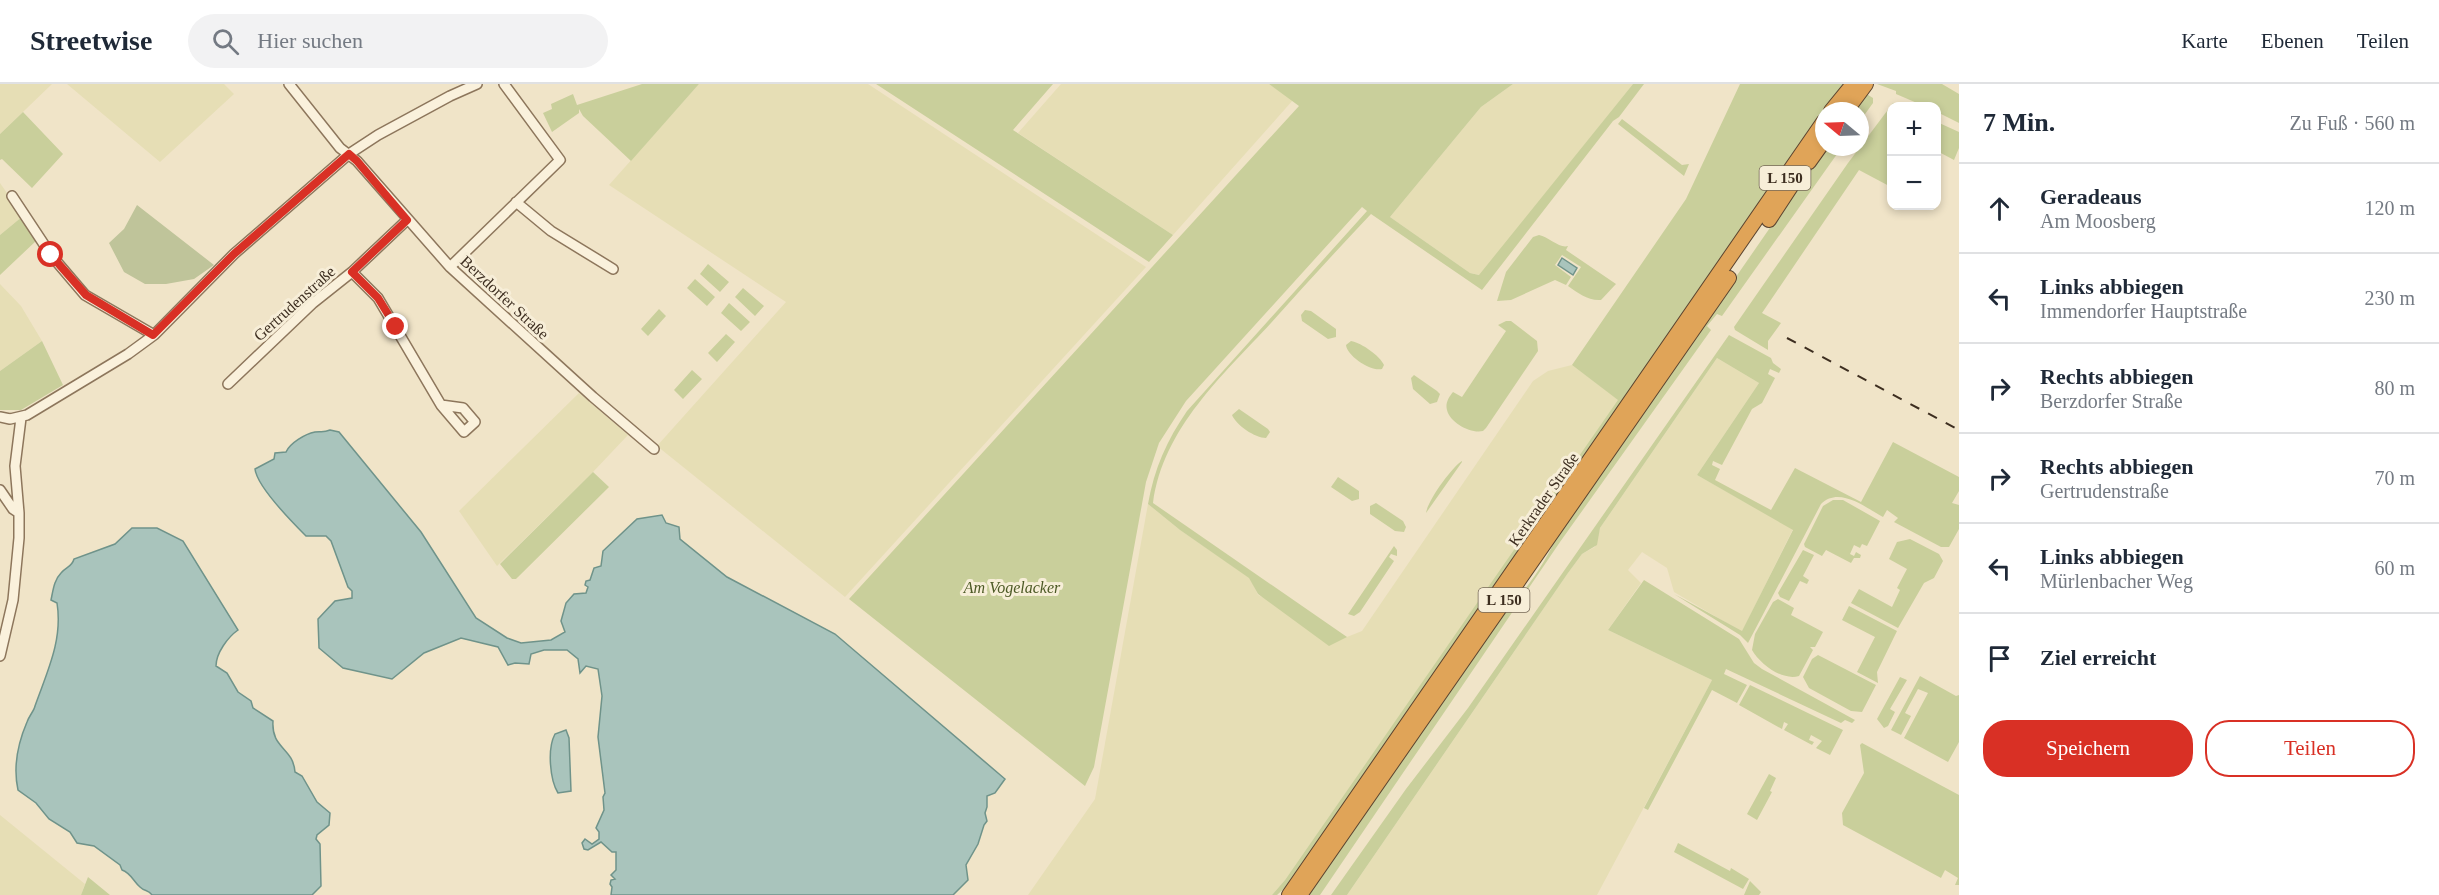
<!DOCTYPE html>
<html lang="de">
<meta charset="utf-8">
<style>
body{margin:0;font-family:Georgia,serif;background:#f2f2f3;color:#1f2937}
.controls{position:absolute;right:18px;top:18px;display:grid;overflow:hidden;border-radius:12px;box-shadow:0 3px 9px #0003}
.controls button{width:54px;height:54px;display:grid;place-items:center;padding:0;border:0;border-bottom:2px solid #e0e1e3;background:#fff;color:#1f2937;font:30px sans-serif}
.compass{position:absolute;left:1815px;top:18px;width:54px;height:54px;border-radius:50%;background:#fff;box-shadow:0 3px 9px #0003;rotate:289deg}
.stop{position:absolute;width:18px;height:18px;margin:-14px;border:4px solid #d93025;border-radius:50%;background:#fff}
.stop.end{background:#d93025;border-color:#fff;box-shadow:0 2px 6px #0008}
.list{margin:0;padding:0;list-style:none}
h2{display:flex;justify-content:space-between;align-items:center;height:78px;margin:0;padding:0 24px;font-size:26px}
h2 small{font-size:20px;font-weight:400;color:#747a83}
.list li{display:grid;grid-template-columns:39px 1fr auto;gap:18px;align-items:center;box-sizing:border-box;height:90px;padding:0 24px;border-top:2px solid #e0e1e3}
.list b{display:block;font-size:22px;white-space:nowrap}
.list p{margin:0;font-size:20px;white-space:nowrap;color:#747a83}
.list em{font-size:20px;font-style:normal;color:#747a83}
.actions{display:flex;gap:12px;padding:18px 24px}
.actions a{flex:1;padding:14px 0;border:2px solid #d93025;border-radius:24px;text-align:center;font-size:21px;color:#d93025}
.actions .main{background:#d93025;color:#fff}
.icon{flex:none;width:33px;height:33px;fill:none;stroke:currentColor;stroke-width:2;stroke-linecap:round;stroke-linejoin:round}
.map{position:relative;flex:none;width:1959px;height:811px;overflow:hidden}
header{display:flex;align-items:center;gap:36px;box-sizing:border-box;height:84px;padding:0 30px;background:#fff;border-bottom:2px solid #e0e1e3}
header strong{font-size:28px}
nav{display:flex;gap:33px;margin-inline-start:auto;font-size:21px}
.search{width:420px;height:54px;background:#f2f2f3;display:flex;align-items:center;gap:15px;box-sizing:border-box;padding:0 21px;border-radius:33px;color:#747a83;font-size:22px}
main{display:flex}
aside{flex:1;background:#fff}
.map>svg:first-child{display:block}
.farmland{fill:#e6deb5}
.green{fill:#c9cf9b}
.cemetery{fill:#bfc49a}
.water{fill:#a9c4bc;stroke:#6f938a;stroke-width:1.5}
.lines{fill:none;stroke-linecap:round;stroke-linejoin:round}
.minor-casing{stroke:#8d765c;stroke-width:12}
.highway-casing{stroke:#5b4430;stroke-width:16}
.minor{stroke:#faf1dc;stroke-width:9}
.highway{stroke:#e0a458;stroke-width:14}
.rail{stroke:#3d2e20;stroke-width:2;stroke-dasharray:10 10;stroke-linecap:butt}
.route{stroke:#d93025;stroke-width:8}
.labels{text-anchor:middle;stroke-width:6;stroke-linejoin:round;paint-order:stroke}
.shield{fill:#f7eed8;stroke:#756857;stroke-width:1.5}
.shield-label{font-size:15px;font-weight:bold;fill:#3d2e20}
.street-label{font-size:16px;fill:#3d2e20;stroke:#f7eed8}
.park-label{font-size:16px;font-style:italic;fill:#4d5a26;stroke:#f7eed8}
</style>
<header>
<strong>Streetwise</strong>
<div class="search"><svg class="icon" aria-label="search" viewBox="0 0 24 24"><circle cx="10" cy="10" r="6"/><path d="M15 15l6 6"/></svg>Hier suchen</div>
<nav><a>Karte</a><a>Ebenen</a><a>Teilen</a></nav>
</header>
<main>
<div class="map">
<svg width="1959" height="811" viewBox="0 0 1959 811">
<rect width="100%" height="100%" fill="#f0e4c8"/>
<path class="farmland" d="M0 0H52L0 50Z
M67 0H224L234 10 160 78Z
M699 0H868L1146 183 845 513 657 362 786 218 609 101Z
M1061 0H1269L1293 16 1173 151 1018 49Z
M1513 0H1633L1488 182 1480 191 1470 189 1390 133 1481 23Z
M0 99 23 132 0 151Z
M0 200 21 222 42 257 0 287Z
M1717 274 1759 299 1697 391 1793 445 1742 548 1674 508 1667 484 1642 468 1628 486 1641 499 1608 546 1712 596 1597 811H1347L1568 489 1582 470 1595 463 1600 444Z
M1572 281 1619 316 1285 796 1272 811H1028L1095 715 1148 420 1180 446 1250 494 1258 511 1347 553 1362 547 1533 297 1548 287Z
M579 309 628 351 593 388 497 482 459 427Z
M0 731 85 800 81 811H0Z"/>
<path class="green" d="M642 0H699L631 77 583 32 579 25V29L552 48 543 29 552 25 551 20 573 10 577 21Z
M876 0H1053L1013 46 1173 151 1149 178Z
M1269 0H1513L1481 23 1390 133 1470 189 1479 191 1633 0H1644L1619 33 1613 37 1482 206 1371 130C1337 166 1304 202 1271 239 1223 291 1163 344 1153 419L1347 553 1329 562 1258 510 1249 494 1180 446 1148 420C1154 385 1167 356 1187 327L1367 127 1362 123 1186 317 1159 359 1146 398 1094 683 1085 702 849 515 1299 22Z
M1740 0H1843L1289 800 1277 811H1272L1285 796 1618 316 1572 281 1686 115Z
M1877 0H1942L1959 10V39L1937 28 1936 22H1924L1896 10V7Z
M1865 9 1873 14V19L1860 37V27H1851Z
M1893 19 1901 22H1892L1891 103 1859 86 1762 229 1781 239 1768 257V266L1735 246 1734 243 1848 79Z
M23 28 63 70 32 104 2 75 0 76V50Z
M1622 35 1682 81 1689 80 1684 92 1618 40Z
M1937 38 1959 48V64L1954 76 1937 67Z
M1826 63H1842L1722 232 1717 230 1707 242 1711 246 1560 458 1320 811H1308L1501 532C1521 514 1548 476 1557 451Z
M23 132 37 156 0 191V151Z
M1539 151C1549 153 1560 165 1568 162L1566 166 1616 200 1601 216C1588 217 1578 209 1568 202L1581 183 1562 171 1555 181 1571 193 1566 201 1555 196 1511 216 1497 217 1506 188 1533 153Z
M708 180 729 198 720 208 700 190Z
M695 195 715 213 707 222 687 204Z
M743 204 764 222 755 232 735 213Z
M729 219 750 238 741 247 721 229Z
M659 225 666 232 648 252 641 245Z
M1305 226 1311 227 1336 245V253L1328 255 1302 237 1301 231Z
M1506 237H1511L1537 257 1538 267 1486 344 1483 347C1471 350 1450 339 1447 326 1445 319 1449 313 1453 308L1462 313 1506 247 1498 241Z
M726 250 735 258 717 278 708 269Z
M1729 251 1771 274 1773 279 1781 285 1779 289 1770 285 1768 290 1775 294 1762 319 1752 325 1722 381 1713 377 1712 381 1720 385 1715 396 1771 426 1795 384 1861 418 1893 358 1959 393V407L1952 419 1959 421V445L1949 463H1941L1894 438 1898 434 1887 426 1883 433C1865 423 1839 402 1821 420L1748 559 1740 551 1674 510 1742 547 1793 446 1697 391 1759 299 1717 274 1600 444 1597 461 1582 470 1568 489 1347 811H1331L1406 705 1468 624Z
M42 257 63 301 21 326H0V287Z
M1351 257C1362 259 1380 272 1384 281L1382 285C1371 288 1347 272 1346 261Z
M692 286 702 295 683 315 674 306Z
M1414 291 1437 307 1440 310 1437 318 1430 320 1413 305 1411 294Z
M1239 325 1268 345 1270 348 1266 354C1255 354 1236 341 1232 331Z
M1462 377V378L1426 429C1428 416 1452 383 1462 377Z
M593 388 609 403 516 495H512L500 480Z
M1338 393 1359 407V415L1352 417 1331 403Z
M1833 416H1843L1880 437 1867 462 1862 460 1860 464 1854 461 1850 470 1854 472 1856 468 1861 471 1860 474H1854L1851 479 1826 466 1822 472 1805 463 1804 460 1823 422Z
M1376 419 1403 437 1406 443 1404 448 1395 447 1370 430V422Z
M1910 455 1939 470 1943 477 1934 494 1924 499 1898 544 1851 519 1859 505 1892 523 1900 506 1897 504 1907 485 1889 475 1897 458Z
M1394 462 1397 466V472L1391 470 1389 473 1394 477 1360 528 1354 532 1348 530Z
M1803 466 1814 471 1803 492 1809 496 1807 500 1800 497 1789 517 1780 513 1778 509Z
M1644 496 1739 555 1754 579 1762 585 1855 636 1852 639 1845 636 1841 639 1726 585 1724 590 1747 601 1737 619 1712 606 1648 726 1644 724 1712 596 1608 546Z
M1778 515 1794 524 1791 531 1823 548 1815 563H1810L1813 566 1799 592C1782 597 1760 580 1752 566L1755 550 1773 518Z
M1849 522 1897 547 1877 588 1878 599 1857 588 1875 553 1842 536Z
M1818 571 1876 601 1862 628 1851 627 1809 604 1803 593 1812 575Z
M1920 592 1956 612 1959 611V658L1948 678 1904 654 1928 609 1918 605 1905 629 1911 632 1901 651 1891 646Z
M1900 593 1907 596 1890 625 1895 628 1888 642 1884 644 1877 635Z
M1750 601 1843 646 1830 671 1816 664 1822 657 1811 651 1809 656 1814 658 1812 661 1784 646 1788 640 1784 638 1782 645 1739 621Z
M1862 659 1959 711V801H1955L1958 794 1945 786 1941 794 1843 741 1842 729 1864 689 1860 661Z
M1769 690 1776 694 1770 707 1772 708 1757 736 1747 730Z
M1678 759 1730 787 1731 784 1749 795 1743 805 1674 768Z
M88 793 110 811H81Z
M1750 797 1761 808 1759 811H1744Z"/>
<path class="cemetery" d="M137 121 214 181 194 195 166 200H145L124 188 109 159 124 145Z"/>
<path class="water" d="M1562 174 1577 184 1573 191 1558 181Z
M330 346 339 348 421 448 476 534 507 554 521 559 551 556 565 548 561 537 566 519 574 510 586 509 588 503 585 501 586 497 590 496 594 484 601 482 603 467 637 435 662 431 666 439 679 443 680 455 727 493 835 550 1005 695 995 709 987 712V723L985 729 987 737 984 741 978 760 966 781 968 796 953 811H611L612 803 610 800 611 796 615 795 611 791 616 786V768H612L601 758 588 766 584 765 582 759 585 755 592 760 599 755V748L596 744 604 726 603 713 605 709 598 653 602 612 598 585 586 582 580 589 578 575 567 566H544L531 570 529 580 515 579 508 581 498 563 461 554 424 569 392 595 343 584 319 564 318 535 335 517 352 514V507L348 503 331 457 326 452H306C292 438 257 403 255 385L274 375 275 369 286 368C290 359 305 350 315 348 321 347 323 349 330 346Z
M132 444H157L183 457 238 546C228 553 216 569 216 582L227 589 238 608 251 617 253 624 273 637C271 665 293 663 295 688L302 692 317 718 330 729 329 741 317 751 316 755 320 760 321 802 312 811H152C148 805 145 808 140 803 133 797 131 789 122 786L120 781 94 762 77 759 70 748 49 735 36 719 18 706C13 683 18 659 27 638 29 632 34 627 35 622 47 588 63 556 57 519L51 516C53 507 54 496 61 489 66 483 72 483 74 475L115 460Z
M566 646 569 654 571 707 558 709C550 696 547 665 555 650Z"/>
<g class="lines">
<defs>
<path id="minor" d="M289 0 340 64 357 77 450 183 593 313 654 365
M12 112 51 171 85 211 154 251
M516 118 551 147 613 185
M450 183 560 76 504 0
M352 188 378 214 441 321 464 348 475 338 463 324 441 321
M228 300 313 219 352 188 407 136
M0 333 10 335 27 331 128 270 154 251 234 170 349 70 378 51 450 12 477 0
M0 406 13 425 19 429
M0 572 13 516 19 454V429L15 382 21 334"/>
<path id="highway" d="M1831 27 1853 0
M1846 27 1866 0
M1809 78 1824 57
M1769 136 1811 72
M1289 811 1824 37
M1300 811 1729 194"/>
</defs>
<use href="#minor" class="minor-casing"/>
<use href="#highway" class="highway-casing"/>
<use href="#minor" class="minor"/>
<use href="#highway" class="highway"/>
<path class="rail" d="M1787 254 1959 346"/>
</g>
<g class="lines">
<path class="route" d="M51 171 86 211 153 251 234 170 349 70 357 77 407 136 352 188 378 214 396 243"/>
</g>
<g class="labels">
<g class="shield">
<rect x="1759.5" y="82" width="51" height="24" rx="4.5"/>
<rect x="1478.5" y="504" width="51" height="24" rx="4.5"/>
</g>
<g class="shield-label">
<text x="1785" y="99">L 150</text>
<text x="1504" y="521">L 150</text>
</g>
<g class="street-label">
<text transform="translate(505 213) rotate(43)" y="6">Berzdorfer Straße</text>
<text transform="translate(294 219) rotate(-42)" y="6">Gertrudenstraße</text>
<text transform="translate(1543 415) rotate(-55)" y="6">Kerkrader Straße</text>
</g>
<g class="park-label">
<text x="1012" y="509">Am Vogelacker</text>
</g>
</g>
</svg>
<div class="controls">
<button>+</button>
<button>−</button>
</div>
<svg class="compass" viewBox="-18 -18 36 36"><path d="M0-13l5 13h-10z" fill="#e53935"/><path d="M0 13l5-13h-10z" fill="#747a83"/></svg>
<div class="stop" style="left:51px;top:171px"></div>
<div class="stop end" style="left:396px;top:243px"></div>
</div>
<aside>
<h2>7 Min.<small>Zu Fuß · 560 m</small></h2>
<ul class="list">
<li><svg class="icon" aria-label="ahead" viewBox="0 0 24 24"><path d="M12 20V5M6 11l6-6 6 6"/></svg><div><b>Geradeaus</b><p>Am Moosberg</p></div><em>120 m</em></li>
<li><svg class="icon" aria-label="left" viewBox="0 0 24 24"><path d="M17 20v-9H6M10 6l-5 5 5 5"/></svg><div><b>Links abbiegen</b><p>Immendorfer Hauptstraße</p></div><em>230 m</em></li>
<li><svg class="icon" aria-label="right" viewBox="0 0 24 24"><path d="M7 20v-9h11M14 6l5 5-5 5"/></svg><div><b>Rechts abbiegen</b><p>Berzdorfer Straße</p></div><em>80 m</em></li>
<li><svg class="icon" aria-label="right" viewBox="0 0 24 24"><path d="M7 20v-9h11M14 6l5 5-5 5"/></svg><div><b>Rechts abbiegen</b><p>Gertrudenstraße</p></div><em>70 m</em></li>
<li><svg class="icon" aria-label="left" viewBox="0 0 24 24"><path d="M17 20v-9H6M10 6l-5 5 5 5"/></svg><div><b>Links abbiegen</b><p>Mürlenbacher Weg</p></div><em>60 m</em></li>
<li><svg class="icon" aria-label="arrive" viewBox="0 0 24 24"><path d="M6 21V4h12l-3 4 3 4H6"/></svg><div><b>Ziel erreicht</b></div></li>
</ul>
<div class="actions"><a class="main">Speichern</a><a>Teilen</a></div>
</aside>
</main>
